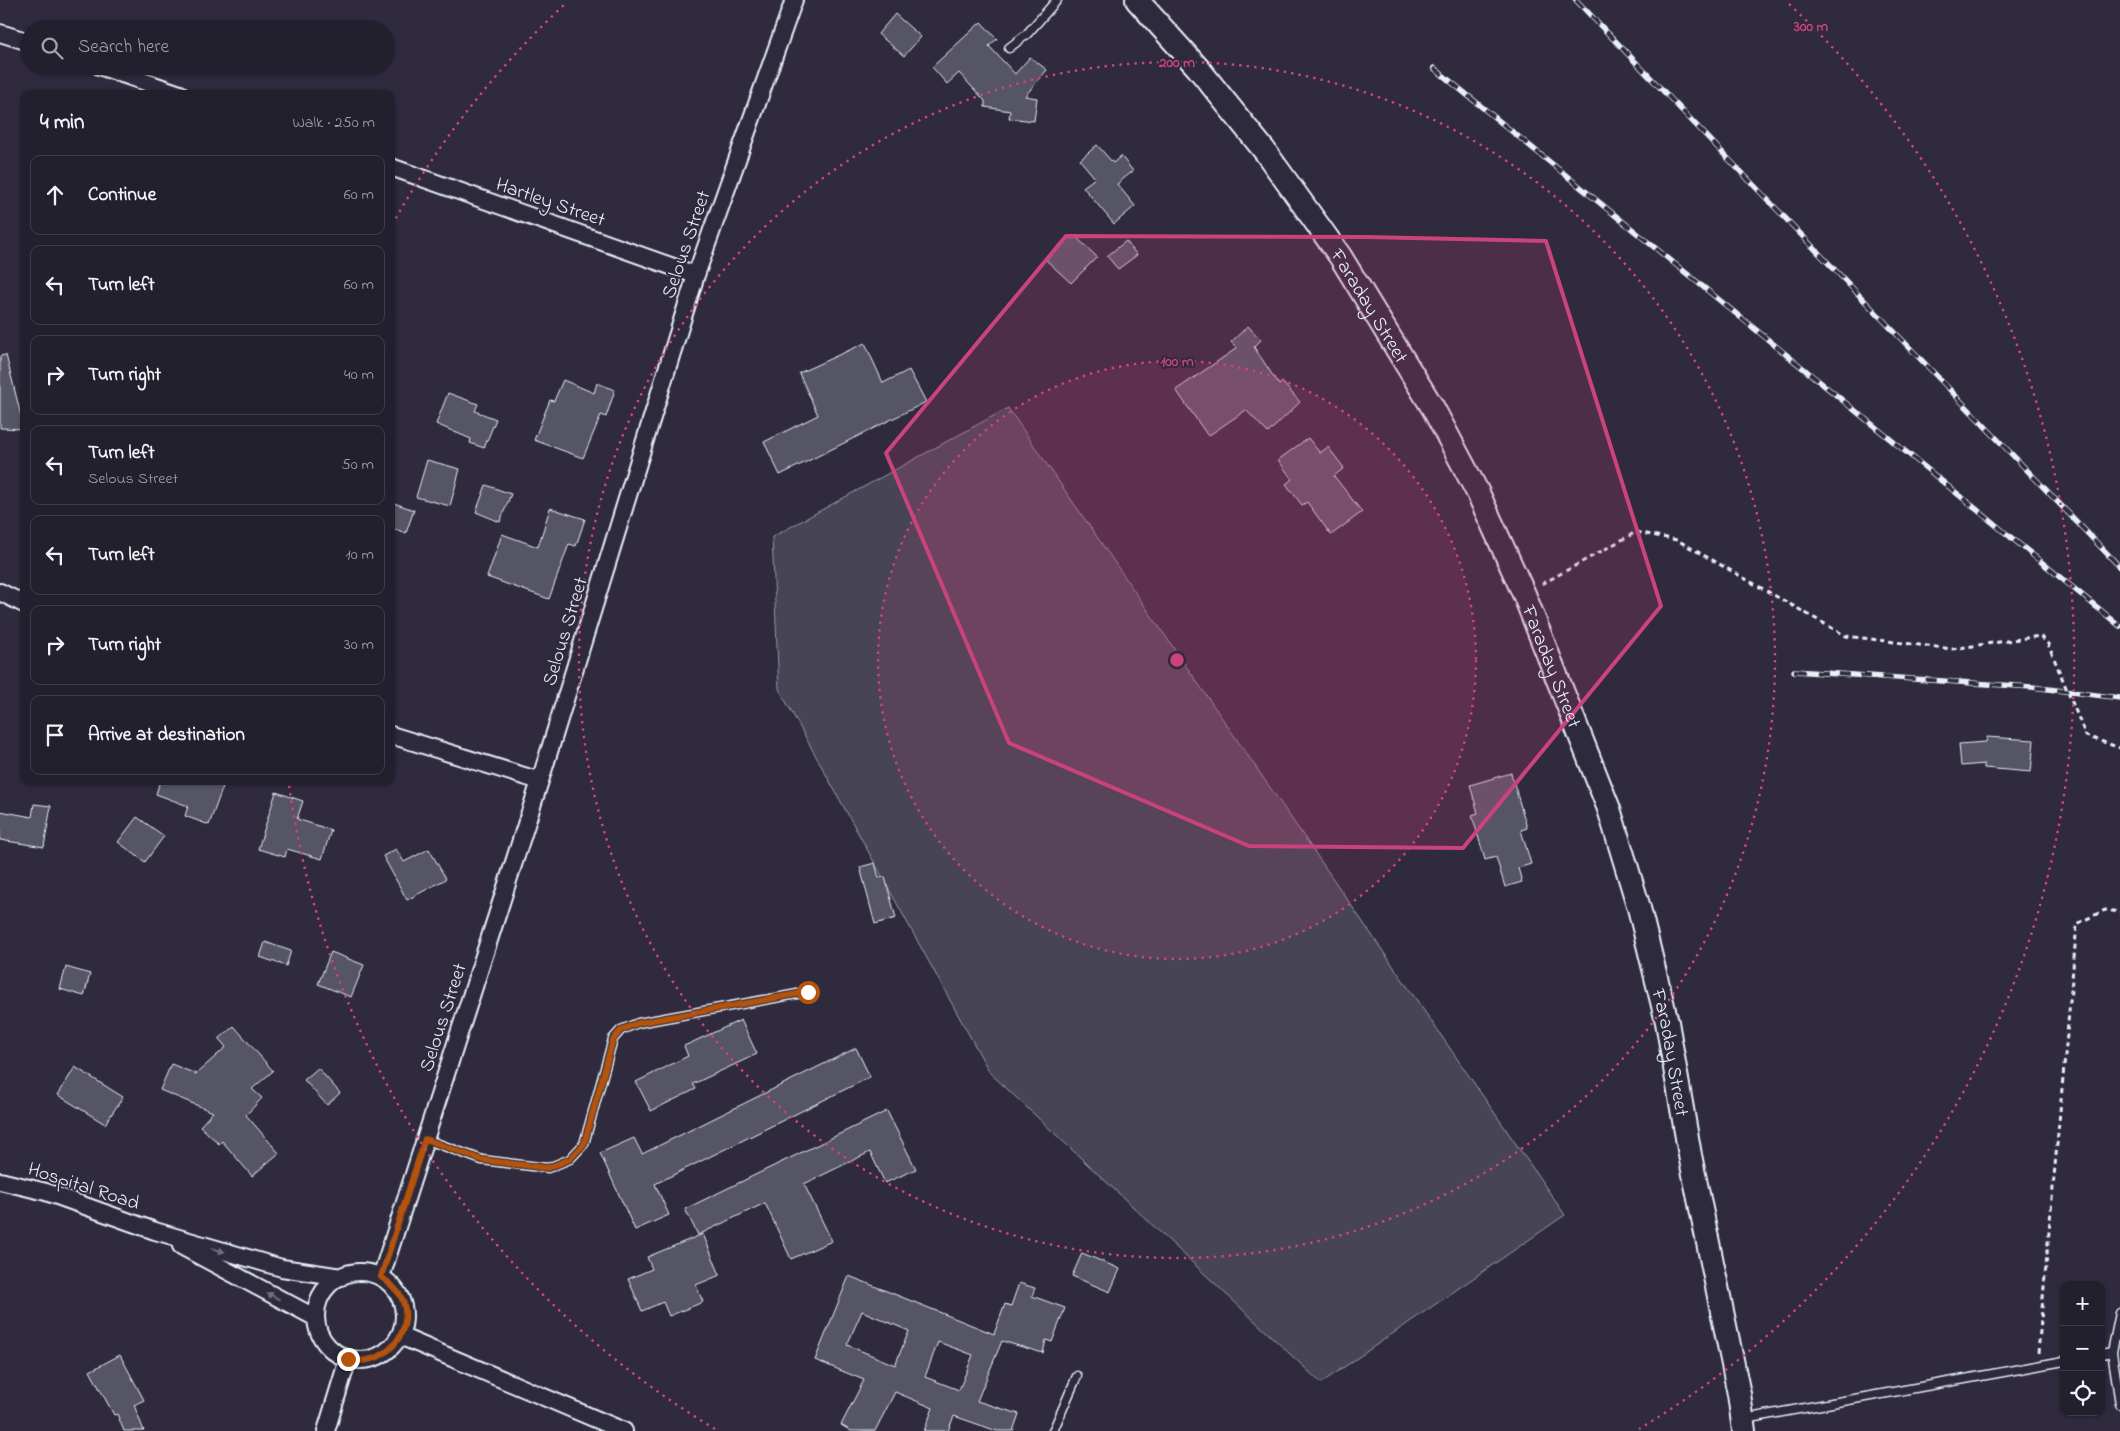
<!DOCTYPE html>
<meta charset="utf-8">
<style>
body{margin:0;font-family:"Indie Flower",sans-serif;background:#2b2836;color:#f1f3f6}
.controls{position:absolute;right:15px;bottom:15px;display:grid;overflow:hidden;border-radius:10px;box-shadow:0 1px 4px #0004}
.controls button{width:45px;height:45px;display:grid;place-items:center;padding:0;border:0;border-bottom:1px solid #403e4a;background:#23202e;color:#f1f3f6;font:25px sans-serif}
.stop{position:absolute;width:15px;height:15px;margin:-11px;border:4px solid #b45309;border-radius:50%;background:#fff}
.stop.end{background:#b45309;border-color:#fff;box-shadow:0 1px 5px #0008}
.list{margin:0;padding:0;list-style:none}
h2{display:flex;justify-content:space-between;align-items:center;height:65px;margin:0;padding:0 20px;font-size:21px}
h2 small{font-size:16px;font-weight:400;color:#a3a3aa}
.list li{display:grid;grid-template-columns:32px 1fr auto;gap:15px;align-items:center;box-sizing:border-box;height:80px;margin:0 10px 10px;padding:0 10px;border:1px solid #403e4a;border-radius:10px}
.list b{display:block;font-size:19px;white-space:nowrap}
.list p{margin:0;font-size:16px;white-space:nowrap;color:#a3a3aa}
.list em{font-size:16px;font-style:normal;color:#a3a3aa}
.icon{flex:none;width:28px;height:28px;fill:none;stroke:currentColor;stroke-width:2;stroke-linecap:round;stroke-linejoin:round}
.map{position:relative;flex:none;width:2120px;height:1431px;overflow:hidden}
.search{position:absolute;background:#23202e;box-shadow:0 1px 4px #0004;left:20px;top:20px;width:375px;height:55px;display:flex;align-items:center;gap:12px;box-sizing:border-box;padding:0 18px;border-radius:28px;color:#a3a3aa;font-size:19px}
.panel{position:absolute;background:#23202e;box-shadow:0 1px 4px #0004;left:20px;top:90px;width:375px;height:695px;border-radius:10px}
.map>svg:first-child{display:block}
.green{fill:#464455;stroke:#979aa6}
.building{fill:#575565;stroke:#e8f1f8;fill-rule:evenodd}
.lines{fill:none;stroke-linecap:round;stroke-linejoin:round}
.lane-casing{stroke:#e8f1f8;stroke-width:11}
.street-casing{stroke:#e8f1f8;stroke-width:20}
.secondary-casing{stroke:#e8f1f8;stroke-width:26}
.path{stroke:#e8f1f8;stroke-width:3;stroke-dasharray:5 4;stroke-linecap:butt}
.lane{stroke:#2f2a3d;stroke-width:8}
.street{stroke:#2f2a3d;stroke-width:16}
.secondary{stroke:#2f2a3d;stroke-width:22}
.rail-casing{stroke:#e8f1f8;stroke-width:5.5}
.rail{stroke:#2f2a3d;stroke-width:4;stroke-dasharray:11;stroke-linecap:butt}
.oneway{fill:#70707e}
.route{stroke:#b45309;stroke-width:6}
.marked{fill:#ca437a;fill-opacity:0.2;stroke:#ca437a;stroke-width:4;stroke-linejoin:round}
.ring{fill:none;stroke:#ca437a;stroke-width:2.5;stroke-dasharray:2.5 5}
.labels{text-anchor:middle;stroke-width:4;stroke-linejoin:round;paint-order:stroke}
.street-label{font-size:20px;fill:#e8f1f8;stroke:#2f2a3d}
.centre{fill:#ca437a;stroke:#2f2a3d;stroke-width:2.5}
.ring-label{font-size:15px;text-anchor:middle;font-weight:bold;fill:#ca437a;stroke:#2f2a3d;stroke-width:4;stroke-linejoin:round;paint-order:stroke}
</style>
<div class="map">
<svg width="2120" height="1431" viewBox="0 0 2120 1431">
<rect width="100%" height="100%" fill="#2f2a3d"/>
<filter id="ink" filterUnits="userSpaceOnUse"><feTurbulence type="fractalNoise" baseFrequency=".02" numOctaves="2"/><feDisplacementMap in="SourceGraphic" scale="10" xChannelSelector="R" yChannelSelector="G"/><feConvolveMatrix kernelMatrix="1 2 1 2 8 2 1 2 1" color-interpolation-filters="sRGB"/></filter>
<g filter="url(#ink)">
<path class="green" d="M1008 408 1565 1215 1321 1383 990 1073 779 689 772 537Z"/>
<path class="building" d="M895 14 921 37 904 56 878 34Z
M981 22 997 39 989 46 1015 74 1030 57 1047 70 1025 96 1037 98 1034 121 1009 118 1010 111 985 107V101L959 73 947 84 932 67Z
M1097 145 1113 163 1121 156 1133 171 1117 184 1135 206 1114 224 1083 187 1095 178 1080 160Z
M1069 236 1072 239 1075 236 1097 257 1071 283 1046 260Z
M1126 241 1137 255 1118 269 1107 256Z
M1248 326 1261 340 1254 347 1279 385 1282 382 1300 402 1268 433 1246 410 1208 436 1176 390 1237 348 1231 342Z
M865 343 883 383 909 370 926 402 780 475 764 442 818 415 799 373Z
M6 355 24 428V429L0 428V356Z
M563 380 594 393 597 383 615 390 606 417 601 415 583 458 534 440 550 400 554 401Z
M448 393 478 404 475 411 496 419 484 448 470 443 471 439 436 424Z
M1308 438 1320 453 1328 447 1344 468 1334 476 1362 512 1331 535 1307 502 1302 505 1286 484 1292 479 1278 460Z
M427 460 460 469 450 506 416 497Z
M486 485 511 494 500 522 476 512Z
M391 502 414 510 406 533 391 528Z
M550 508 585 519 576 546 569 544 549 599 487 577 502 534 538 547Z
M1987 737 2034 740 2031 772 1984 768V764L1961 766 1959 744 1986 742Z
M1511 773 1527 828 1521 830 1531 864 1518 868 1522 882 1505 887 1496 857 1485 860 1472 815 1478 813 1470 785Z
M160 781H225L209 825 185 816 188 806 156 794Z
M276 792 303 801 297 819 331 830 322 859 287 849 285 857 258 849Z
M34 804 51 806 44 847 0 840V811L32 817Z
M137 817 164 836 145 862 118 842Z
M396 849 404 862 429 849 446 879 407 900 383 856Z
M875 863 879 878 885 877 896 918 875 924 860 867Z
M265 942 291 951 286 966 260 957Z
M331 952 364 965 351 997 318 984Z
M66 967 90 974 84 996 60 989Z
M741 1020 757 1054 693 1084 696 1089 651 1111 636 1082 688 1056 684 1046Z
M234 1026 273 1071 252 1089 262 1098 246 1115 279 1153 252 1176 222 1141 219 1144 200 1126 213 1112 160 1090 171 1064 196 1074 226 1047 219 1039Z
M856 1048 870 1077 655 1184 669 1215 635 1230 600 1153 634 1138 642 1154Z
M75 1067 123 1097 105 1124 58 1095Z
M318 1068 340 1093 327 1105 304 1080Z
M887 1111 916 1169 885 1183 870 1152 804 1184 832 1241 791 1259 765 1203 698 1235 685 1209Z
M703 1234 720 1275 696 1285 703 1302 669 1316 663 1302 642 1311 628 1279 652 1269 647 1257Z
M1082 1253 1120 1269 1110 1292 1072 1276Z
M849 1276 994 1334 1005 1304 1011 1306 1019 1283 1035 1288 1032 1296 1065 1308 1052 1342 1046 1340 1043 1353 1002 1341 977 1401 1019 1414 1013 1431H997L954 1416 948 1431H924L933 1408 895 1392 875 1431H851L841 1425 864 1380 815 1360ZM862 1311 909 1331 895 1365 847 1345ZM938 1342 973 1355 959 1390 925 1377Z
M120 1355 144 1400 134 1405 144 1431H124L117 1414 114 1415 90 1371Z"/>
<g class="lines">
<defs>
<path id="lane" d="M1009 48 1027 34 1057 0
M425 1139 482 1160 548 1168 570 1159 584 1144 613 1039 621 1030 638 1023 808 992
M2120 1313 2112 1352 2120 1404
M2101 1354 2112 1352
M1744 1419 2064 1361
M1053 1431 1077 1376"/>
<path id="street" d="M0 33 29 42
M99 66 180 94
M391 167 696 275
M0 592 24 604
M391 735 540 781
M0 1181 46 1192 155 1231 282 1268 341 1277
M181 1246 316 1318
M316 1316a44 44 0 1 1 88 0a44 44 0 1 1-88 0Z
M381 1277 540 781 696 275 794 0
M400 1336 624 1431
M326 1431 348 1359"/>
<g id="secondary">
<path id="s1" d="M1137 0 1198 68 1264 150 1340 256 1433 408 1478 493 1524 594 1609 809 1639 908 1667 1022 1690 1155 1739 1394 1744 1431"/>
</g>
</defs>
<use href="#lane" class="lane-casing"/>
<use href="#street" class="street-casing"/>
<use href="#secondary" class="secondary-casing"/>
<path class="path" d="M1542 584 1636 532 1677 540 1846 636 1952 649 2040 636 2048 644 2086 736 2120 748
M2038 1353 2077 924 2105 910 2120 912"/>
<use href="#lane" class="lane"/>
<use href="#street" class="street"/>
<use href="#secondary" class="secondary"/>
<defs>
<path id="rail" d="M1576 0 2120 567
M1434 68 2120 626
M1794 671 2032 687 2120 698"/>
</defs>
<use href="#rail" class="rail-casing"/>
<use href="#rail" class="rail"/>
</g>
<defs><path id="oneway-solid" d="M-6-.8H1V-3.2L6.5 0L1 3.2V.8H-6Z" transform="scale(1.25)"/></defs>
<g class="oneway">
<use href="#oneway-solid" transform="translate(218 1250) rotate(16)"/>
<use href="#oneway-solid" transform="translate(273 1296) rotate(-152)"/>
</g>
</g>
<g class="lines" filter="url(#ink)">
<path class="route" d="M348 1359C384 1370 419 1329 400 1295 395 1287 388 1282 381 1277L425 1139 482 1160 548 1168 570 1159 584 1144 613 1040 621 1030 638 1023 808 992"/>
</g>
<path class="marked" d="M1066 236 1367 237 1546 241 1661 606 1463 848 1249 846 1009 743 886 453Z"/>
<circle cx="1177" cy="660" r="299" fill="#ca437a" fill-opacity=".12"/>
<g class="ring">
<circle cx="1177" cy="660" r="299"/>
<circle cx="1177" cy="660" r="598"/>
<path d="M715 1429A897 897 0 0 1 289 785M392 225A897 897 0 0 1 565 4M1789 4A897 897 0 0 1 1639 1429"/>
</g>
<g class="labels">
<g class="street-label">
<text transform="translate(551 201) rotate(19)" y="7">Hartley Street</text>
<text transform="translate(685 244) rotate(-71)" y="7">Selous Street</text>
<text dy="7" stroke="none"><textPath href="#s1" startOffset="385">Faraday Street</textPath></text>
<text transform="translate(564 631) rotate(-73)" y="7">Selous Street</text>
<text dy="7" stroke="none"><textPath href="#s1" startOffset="790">Faraday Street</textPath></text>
<text transform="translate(442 1017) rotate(-72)" y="7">Selous Street</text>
<text dy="7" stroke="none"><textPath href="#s1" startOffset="1195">Faraday Street</textPath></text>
<text transform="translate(84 1185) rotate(18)" y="7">Hospital Road</text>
</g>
</g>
<circle cx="1177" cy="660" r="8" class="centre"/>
<g class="ring-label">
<text x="1811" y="31">300 m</text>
<text x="1177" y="67">200 m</text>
<text x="1177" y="366">100 m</text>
</g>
</svg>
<div class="controls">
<button>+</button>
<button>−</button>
<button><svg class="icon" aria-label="locate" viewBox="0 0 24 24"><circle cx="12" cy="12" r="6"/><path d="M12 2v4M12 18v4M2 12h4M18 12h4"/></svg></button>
</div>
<div class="stop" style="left:808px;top:992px"></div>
<div class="stop end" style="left:348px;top:1359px"></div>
<div class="search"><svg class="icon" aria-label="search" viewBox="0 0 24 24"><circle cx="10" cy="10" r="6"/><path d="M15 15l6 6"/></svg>Search here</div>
<section class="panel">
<h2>4 min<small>Walk · 250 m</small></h2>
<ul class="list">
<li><svg class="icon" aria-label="ahead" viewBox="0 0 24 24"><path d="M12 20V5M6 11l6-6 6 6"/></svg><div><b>Continue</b></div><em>60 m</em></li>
<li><svg class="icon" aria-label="left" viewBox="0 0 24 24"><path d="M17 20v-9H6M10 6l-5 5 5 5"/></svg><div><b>Turn left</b></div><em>60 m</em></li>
<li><svg class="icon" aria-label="right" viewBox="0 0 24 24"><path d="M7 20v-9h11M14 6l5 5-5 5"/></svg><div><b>Turn right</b></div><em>40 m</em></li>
<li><svg class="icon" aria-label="left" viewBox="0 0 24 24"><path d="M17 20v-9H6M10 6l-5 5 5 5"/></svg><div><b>Turn left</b><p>Selous Street</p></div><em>50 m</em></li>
<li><svg class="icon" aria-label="left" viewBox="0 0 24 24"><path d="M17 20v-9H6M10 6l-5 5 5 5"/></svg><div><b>Turn left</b></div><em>10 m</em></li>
<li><svg class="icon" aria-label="right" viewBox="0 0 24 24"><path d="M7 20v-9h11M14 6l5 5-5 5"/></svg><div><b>Turn right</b></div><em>30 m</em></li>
<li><svg class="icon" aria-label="arrive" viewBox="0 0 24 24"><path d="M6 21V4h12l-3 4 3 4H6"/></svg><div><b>Arrive at destination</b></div></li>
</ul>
</section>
</div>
